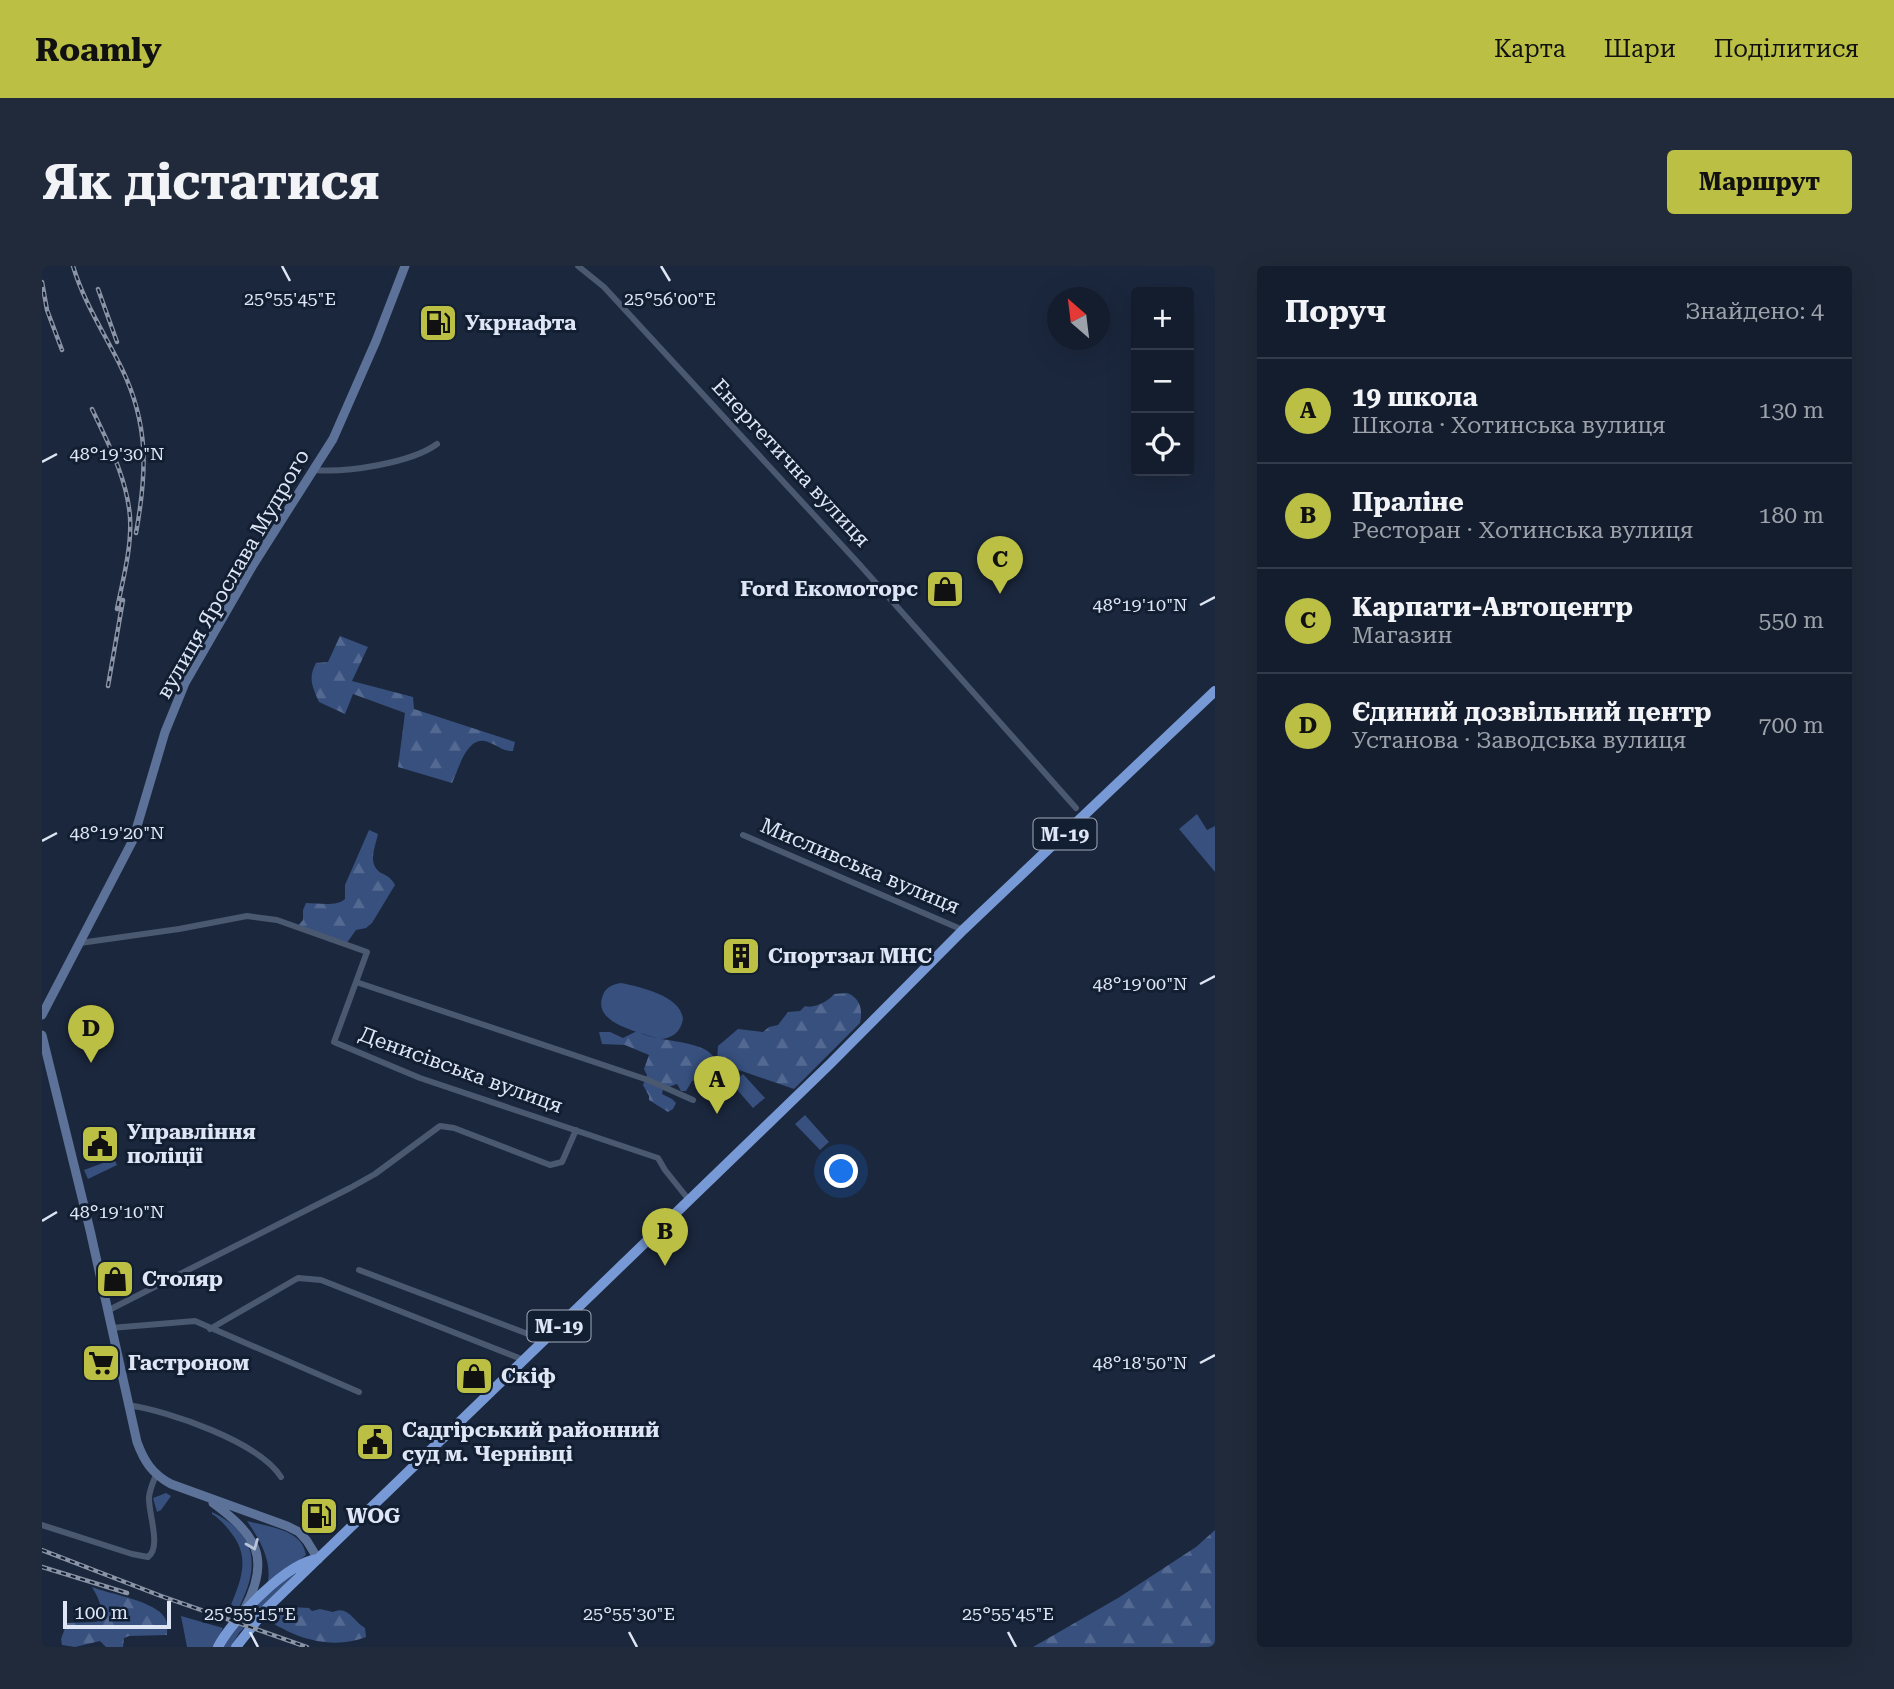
<!DOCTYPE html>
<html lang="uk">
<meta charset="utf-8">
<style>
body{margin:0;font-family:"Roboto Serif",serif;background:#212a3a;color:#f1f3f6}
.controls{position:absolute;right:21px;top:21px;display:grid;overflow:hidden;border-radius:7px;box-shadow:0 7px 28px #0002}
.controls button{width:63px;height:63px;display:grid;place-items:center;padding:0;border:0;border-bottom:2px solid #333b4a;background:#141d2e;color:#f1f3f6;font:35px sans-serif}
.compass{position:absolute;left:1005px;top:21px;width:63px;height:63px;border-radius:50%;background:#141d2e;box-shadow:0 7px 28px #0002;rotate:332deg}
.scale{position:absolute;left:21px;bottom:18px;width:108px;box-sizing:border-box;padding-left:7px;border:4px solid #dee6f5;border-top:0;font-size:19px;line-height:24px;white-space:nowrap;color:#dee6f5;-webkit-text-stroke:5px #121e32;paint-order:stroke}
.you{position:absolute;left:800px;top:906px;width:24px;height:24px;margin:-18px;border:5px solid #fff;border-radius:50%;background:#1a73e8;box-shadow:0 0 0 10px #1a73e833}
.badge{display:grid;place-items:center;width:46px;height:46px;border-radius:50%;background:#bbc045;color:#111;font-size:23px;font-weight:700}
.pin{position:absolute;translate:-50% -58px;filter:drop-shadow(0 2px 4px #0008)}
.pin::after{content:'';position:absolute;top:37px;width:24px;height:21px;background:inherit;clip-path:polygon(0 0,100% 0,50% 100%)}
.list{margin:0;padding:0;list-style:none}
h2{display:flex;justify-content:space-between;align-items:center;height:91px;margin:0;padding:0 28px;font-size:30px}
h2 small{font-size:23px;font-weight:400;color:#9da2aa}
.list li{display:grid;grid-template-columns:46px 1fr auto;gap:21px;align-items:center;box-sizing:border-box;height:105px;padding:0 28px;border-top:2px solid #333b4a}
.list b{display:block;font-size:26px;white-space:nowrap}
.list p{margin:0;font-size:23px;white-space:nowrap;color:#9da2aa}
.list em{font-size:23px;font-style:normal;color:#9da2aa}
.icon{flex:none;width:38px;height:38px;fill:none;stroke:currentColor;stroke-width:2;stroke-linecap:round;stroke-linejoin:round}
.map{position:relative;flex:none;width:1173px;height:1381px;overflow:hidden;border-radius:7px}
header{display:flex;align-items:center;gap:42px;box-sizing:border-box;height:98px;padding:0 35px;background:#bbc045;color:#111}
header strong{font-size:33px}
nav{display:flex;gap:38px;margin-inline-start:auto;font-size:24px}
.intro{display:flex;align-items:center;justify-content:space-between;box-sizing:border-box;height:168px;padding:0 42px}
h1{margin:0;font-size:49px}
.button{padding:18px 32px;border-radius:7px;background:#bbc045;color:#111;font-size:24px;font-weight:700}
main{display:flex;gap:42px;padding:0 42px}
aside{flex:1;background:#141d2e;border-radius:7px;box-shadow:0 7px 28px #0002}
.map>svg:first-child{display:block}
.green{fill:#37507e}
.forest{fill:url(#forest-firs)}
.lines{fill:none;stroke-linecap:round;stroke-linejoin:round}
.street{stroke:#4a5870;stroke-width:6}
.secondary{stroke:#5c7299;stroke-width:9}
.highway{stroke:#7799d5;stroke-width:10}
.rail-casing{stroke:#8a94a6;stroke-width:4.5}
.rail{stroke:#121e32;stroke-width:2;stroke-dasharray:5;stroke-linecap:butt}
.oneway{stroke:#b7c3d9}
.ticks{fill:none;stroke:#dee6f5;stroke-width:2.5}
.labels{text-anchor:middle;stroke-width:6;stroke-linejoin:round;paint-order:stroke}
.shield{fill:#121e32;stroke:#a1aaba;stroke-width:2}
.shield-label{font-size:19px;font-weight:bold;fill:#dee6f5}
.poi-label{font-size:21px;font-weight:bold;fill:#dee6f5;stroke:#121e32;text-anchor:start}
.street-label{font-size:21px;fill:#dee6f5;stroke:#121e32}
.ticks-label{font-size:18px;text-anchor:middle;fill:#dee6f5;stroke:#121e32;stroke-width:6;stroke-linejoin:round;paint-order:stroke}
</style>
<header>
<strong>Roamly</strong>
<nav><a>Карта</a><a>Шари</a><a>Поділитися</a></nav>
</header>
<div class="intro"><h1>Як дістатися</h1><a class="button">Маршрут</a></div>
<main>
<div class="map">
<svg width="1173" height="1381" viewBox="0 0 1173 1381">
<defs>
<pattern id="forest-firs" width="22" height="20" patternUnits="userSpaceOnUse" patternTransform="scale(1.75)"><rect width="22" height="20" fill="#37507e"/><path d="M5 1l3.5 6h-7zM16 11l3.5 6h-7z" fill="#546991"/></pattern>
</defs>
<rect width="100%" height="100%" fill="#1b273d"/>
<path class="green" d="M1155 548 1165 564 1173 560V606L1137 563Z
M579 717C599 721 639 730 641 753 639 766 630 773 617 773 599 766 549 758 561 729 564 721 571 718 579 717Z
M701 808 723 832 711 842 690 818Z
M763 849 787 876 778 884 753 858Z
M70 888 75 899 46 913 42 904 61 897 59 891Z
M124 1227 129 1230 119 1244 115 1246 111 1232Z
M170 1246C220 1271 217 1305 193 1349L186 1346C197 1319 210 1294 190 1268 184 1260 178 1253 170 1248Z
M205 1255C227 1261 260 1263 264 1289L225 1321C231 1296 219 1276 205 1255Z
M260 1300 197 1367 189 1381H181C201 1348 231 1324 260 1300Z
M139 1350 181 1362 172 1381H145Z"/>
<path class="forest" d="M298 370 326 381 310 415 371 431 372 443 473 476 471 485C462 486 455 479 446 476 425 468 417 503 410 517L356 501 363 447 311 428 303 448 277 436C270 420 266 412 274 397L286 396Z
M327 564 336 568C333 582 325 598 339 607 346 610 349 612 353 619L330 657 324 662 314 664 304 678 255 661 261 654V644L264 637C275 637 295 641 303 633V619Z
M805 727C818 732 821 743 818 757L752 823 697 804C687 805 682 802 675 795L676 780 696 763 721 766 727 761 736 759 746 746 758 745 763 740C772 743 787 735 792 728Z
M595 765C619 781 692 768 671 817L665 813 650 815 644 825H639L635 818 621 823 620 828 630 833 634 837 631 843 626 846 607 834V830L601 819 605 809 602 803 607 789 583 779 560 778 557 766H568L581 772Z
M1173 1264V1381H991L1076 1332 1154 1281Z
M50 1321C67 1328 114 1335 123 1352 126 1357 125 1363 125 1369L87 1370 82 1372 81 1381H64L58 1375 33 1381 20 1379 19 1373 25 1357 55 1356C63 1344 57 1333 50 1321Z
M249 1341 267 1342 270 1345 278 1343 291 1346C306 1339 311 1355 323 1362L324 1371C299 1381 270 1377 245 1365 237 1360 232 1360 227 1352L232 1347Z"/>
<g class="lines">
<path class="street" d="M536 0 562 21 818 299 1034 542
M272 204C304 207 369 197 395 178
M701 569 921 664
M38 677 137 663 205 650 235 654 325 686 292 776 378 812 616 892 623 904 647 934
M314 716 606 814 651 834
M317 1004 502 1074
M65 1045 308 922 333 908 398 860 412 862 508 899 520 896 534 864
M69 1062 153 1055 317 1126
M168 1063 256 1012 279 1014 482 1094
M86 1139C127 1145 217 1176 239 1211
M0 1259 90 1288 106 1291C120 1281 106 1247 107 1231 108 1223 111 1216 114 1209"/>
<path class="secondary" d="M0 749 91 574 123 466 143 417 211 299 291 173 334 75 363 0
M0 769 48 964 95 1176C102 1195 110 1208 129 1218L245 1260 257 1266 265 1275 276 1293
M171 1237C213 1268 230 1291 203 1342"/>
<path class="highway" d="M176 1381C190 1354 245 1296 276 1293
M194 1381 224 1343 788 798 921 664 1173 425"/>
<defs>
<path id="rail" d="M31 0C42 37 63 68 80 103 107 159 105 206 94 267
M0 16 5 44 20 84
M56 23 75 76
M50 143C66 177 85 212 88 251 90 281 81 313 75 343
M66 420 81 334
M0 1284 119 1330 265 1381
M0 1301 85 1327"/>
</defs>
<use href="#rail" class="rail-casing"/>
<use href="#rail" class="rail"/>
</g>
<defs><path id="oneway-chevron" d="M-2-3.5L2.5 0L-2 3.5" fill="none" stroke-width="1.6" stroke-linecap="round" stroke-linejoin="round" transform="scale(1.75)"/></defs>
<use class="oneway" href="#oneway-chevron" transform="translate(211 1279) rotate(68)"/>
<path class="ticks" d="M240 0 248 15M619 0 628 15M0 196 15 188M1158 339 1173 331M0 575 15 567M1158 718 1173 710M0 955 15 946M1158 1097 1173 1089M208 1366 216 1381M587 1366 595 1381M966 1366 974 1381"/>
<defs>
<symbol id="fuel-square" viewBox="-11 -11 22 22"><rect x="-9" y="-9" width="18" height="18" rx="4" fill="#bbc045" stroke="#121e32"/><path d="M-5.5-6h7V0h2V4h1.3V-2.5L3-4.5l.8-.8L6-3V5H2.5V1h-1V6h-7ZM-4.2-4.7v3.2H.2V-4.7Z" fill="#111"/></symbol>
<symbol id="shop-square" viewBox="-11 -11 22 22"><rect x="-9" y="-9" width="18" height="18" rx="4" fill="#bbc045" stroke="#121e32"/><path d="M-5-2.5h2.3a2.7 3.5 0 0 1 5.4 0H5L5.5 6h-11ZM-1.5-2.5h3a1.5 2.3 0 0 0-3 0Z" fill="#111"/></symbol>
<symbol id="building-square" viewBox="-11 -11 22 22"><rect x="-9" y="-9" width="18" height="18" rx="4" fill="#bbc045" stroke="#121e32"/><path d="M-4-6H4V6H1V3H-1V6H-4ZM-2.5-4.3h1.7v1.8h-1.7ZM.8-4.3h1.7v1.8H.8ZM-2.5-1h1.7V.8h-1.7ZM.8-1h1.7V.8H.8Z" fill="#111"/></symbol>
<symbol id="civic-square" viewBox="-11 -11 22 22"><rect x="-9" y="-9" width="18" height="18" rx="4" fill="#bbc045" stroke="#121e32"/><path d="M-.6-6.5H3V-4.5H.6V-3L4-1V1h2V6H-6V1h2V-1L-.6-3ZM-1.2 2.5V6h2.4V2.5Z" fill="#111"/></symbol>
<symbol id="supermarket-square" viewBox="-11 -11 22 22"><rect x="-9" y="-9" width="18" height="18" rx="4" fill="#bbc045" stroke="#121e32"/><path d="M-6-5.5h2.5l.6 2H6L4.5 2H-2.5L-4.4-4H-6ZM-1.5 3.2a1.3 1.3 0 1 0 .1 0ZM3 3.2a1.3 1.3 0 1 0 .1 0Z" fill="#111"/></symbol>
</defs>
<g fill-rule="evenodd">
<use href="#fuel-square" x="374" y="35" width="44" height="44"/>
<use href="#shop-square" x="881" y="301" width="44" height="44"/>
<use href="#building-square" x="677" y="668" width="44" height="44"/>
<use href="#civic-square" x="36" y="856" width="44" height="44"/>
<use href="#shop-square" x="51" y="991" width="44" height="44"/>
<use href="#supermarket-square" x="37" y="1075" width="44" height="44"/>
<use href="#shop-square" x="410" y="1088" width="44" height="44"/>
<use href="#civic-square" x="311" y="1154" width="44" height="44"/>
<use href="#fuel-square" x="255" y="1228" width="44" height="44"/>
</g>
<g class="labels">
<g class="shield">
<rect x="991.5" y="552.5" width="63" height="31" rx="5"/>
<rect x="485.5" y="1044.5" width="63" height="31" rx="5"/>
</g>
<g class="shield-label">
<text x="1023" y="575">М-19</text>
<text x="517" y="1067">М-19</text>
</g>
<g class="poi-label">
<text x="423" y="64">Укрнафта</text>
<text x="876" y="330" text-anchor="end">Ford Екомоторс</text>
<text x="726" y="697">Спортзал МНС</text>
<text x="85" y="873">Управління<tspan x="85" dy="24">поліції</tspan></text>
<text x="100" y="1020">Столяр</text>
<text x="86" y="1104">Гастроном</text>
<text x="459" y="1117">Скіф</text>
<text x="360" y="1171">Садгірський районний<tspan x="360" dy="24">суд м. Чернівці</tspan></text>
<text x="304" y="1257">WOG</text>
</g>
<g class="street-label">
<text transform="translate(749 197) rotate(47)" y="7">Енергетична вулиця</text>
<text transform="translate(191 308) rotate(-60)" y="7">вулиця Ярослава Мудрого</text>
<text transform="translate(818 600) rotate(23)" y="7">Мисливська вулиця</text>
<text transform="translate(419 804) rotate(20)" y="7">Денисівська вулиця</text>
</g>
</g>
<g class="ticks-label">
<text x="248" y="39">25°55'45"E</text>
<text x="628" y="39">25°56'00"E</text>
<text x="75" y="194">48°19'30"N</text>
<text x="1098" y="345">48°19'10"N</text>
<text x="75" y="573">48°19'20"N</text>
<text x="1098" y="724">48°19'00"N</text>
<text x="75" y="952">48°19'10"N</text>
<text x="1098" y="1103">48°18'50"N</text>
<text x="208" y="1354">25°55'15"E</text>
<text x="587" y="1354">25°55'30"E</text>
<text x="966" y="1354">25°55'45"E</text>
</g>
</svg>
<div class="controls">
<button>+</button>
<button>−</button>
<button><svg class="icon" aria-label="locate" viewBox="0 0 24 24"><circle cx="12" cy="12" r="6"/><path d="M12 2v4M12 18v4M2 12h4M18 12h4"/></svg></button>
</div>
<svg class="compass" viewBox="-18 -18 36 36"><path d="M0-13l5 13h-10z" fill="#e53935"/><path d="M0 13l5-13h-10z" fill="#9da2aa"/></svg>
<div class="scale">100 m</div>
<div class="you"></div>
<div class="pin badge" style="left:675px;top:848px">A</div>
<div class="pin badge" style="left:623px;top:1000px">B</div>
<div class="pin badge" style="left:958px;top:328px">C</div>
<div class="pin badge" style="left:49px;top:797px">D</div>
</div>
<aside>
<h2>Поруч<small>Знайдено: 4</small></h2>
<ul class="list">
<li><span class="badge">A</span><div><b>19 школа</b><p>Школа · Хотинська вулиця</p></div><em>130 m</em></li>
<li><span class="badge">B</span><div><b>Праліне</b><p>Ресторан · Хотинська вулиця</p></div><em>180 m</em></li>
<li><span class="badge">C</span><div><b>Карпати-Автоцентр</b><p>Магазин</p></div><em>550 m</em></li>
<li><span class="badge">D</span><div><b>Єдиний дозвільний центр</b><p>Установа · Заводська вулиця</p></div><em>700 m</em></li>
</ul>
</aside>
</main>
